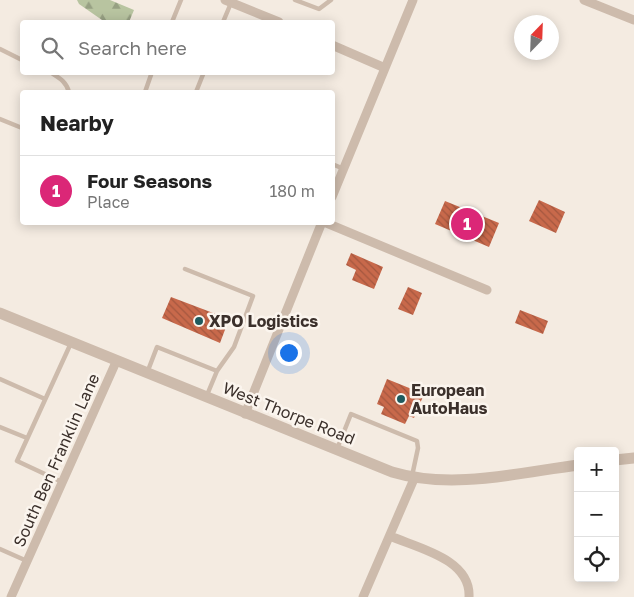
<!DOCTYPE html>
<meta charset="utf-8">
<style>
body{margin:0;font-family:"Golos Text",sans-serif;background:#f6f6f6;color:#222}
.controls{position:absolute;right:15px;bottom:15px;display:grid;overflow:hidden;border-radius:5px;box-shadow:0 2px 12px #0003}
.controls button{width:45px;height:45px;display:grid;place-items:center;padding:0;border:0;border-bottom:1px solid #e0e0e0;background:#fff;color:#222;font:25px sans-serif}
.compass{position:absolute;left:514px;top:15px;width:45px;height:45px;border-radius:50%;background:#fff;box-shadow:0 2px 12px #0003;rotate:23deg}
.you{position:absolute;left:288px;top:352px;width:18px;height:18px;margin:-12px;border:4px solid #fff;border-radius:50%;background:#1a73e8;box-shadow:0 0 0 8px #1a73e833}
.badge{display:grid;place-items:center;width:32px;height:32px;border-radius:50%;background:#db2777;color:#fff;font-size:16px;font-weight:700}
.pin{position:absolute;translate:-50% -50%;border:2px solid #fff;box-shadow:0 1px 5px #0006}
.list{margin:0;padding:0;list-style:none}
h2{display:flex;justify-content:space-between;align-items:center;height:65px;margin:0;padding:0 20px;font-size:21px}
h2 small{font-size:16px;font-weight:400;color:#767676}
.list li{display:grid;grid-template-columns:32px 1fr auto;gap:15px;align-items:center;box-sizing:border-box;height:70px;padding:0 20px;border-top:1px solid #e0e0e0}
.list b{display:block;font-size:19px;white-space:nowrap}
.list p{margin:0;font-size:16px;white-space:nowrap;color:#767676}
.list em{font-size:16px;font-style:normal;color:#767676}
.icon{flex:none;width:28px;height:28px;fill:none;stroke:currentColor;stroke-width:2;stroke-linecap:round;stroke-linejoin:round}
.map{position:relative;flex:none;width:634px;height:597px;overflow:hidden}
.search{position:absolute;background:#fff;box-shadow:0 2px 12px #0003;left:20px;top:20px;width:315px;height:55px;display:flex;align-items:center;gap:12px;box-sizing:border-box;padding:0 18px;border-radius:5px;color:#767676;font-size:19px}
.panel{position:absolute;background:#fff;box-shadow:0 2px 12px #0003;left:20px;top:90px;width:315px;height:135px;border-radius:5px}
.map>svg:first-child{display:block}
.forest{fill:url(#forest-firs)}
.building{fill:url(#building-back-hatch)}
.lines{fill:none;stroke-linecap:round;stroke-linejoin:round}
.service{stroke:#cdbbac;stroke-width:4.5}
.minor{stroke:#cdbbac;stroke-width:9}
.tertiary{stroke:#cdbbac;stroke-width:11}
.poi-dot{fill:#1f5a5e;stroke:#fbf5ee;stroke-width:2}
.labels{text-anchor:middle;stroke-width:5;stroke-linejoin:round;paint-order:stroke}
.poi-label{font-size:16px;font-weight:bold;fill:#3b302b;stroke:#fbf5ee;text-anchor:start}
.street-label{font-size:16px;fill:#3b302b;stroke:#fbf5ee}
</style>
<div class="map">
<svg width="634" height="597" viewBox="0 0 634 597">
<defs>
<pattern id="forest-firs" width="22" height="20" patternUnits="userSpaceOnUse" patternTransform="scale(1.25)"><rect width="22" height="20" fill="#b8c4a0"/><path d="M5 1l3.5 6h-7zM16 11l3.5 6h-7z" fill="#97a083"/></pattern>
<pattern id="building-back-hatch" width="6" height="6" patternUnits="userSpaceOnUse" patternTransform="scale(1.25)"><rect width="6" height="6" fill="#c8694b"/><path d="M-1 5l2 2M0 0l6 6M5-1l2 2" fill="none" stroke="#a4573f"/></pattern>
</defs>
<rect width="100%" height="100%" fill="#f4ebe1"/>
<path class="forest" d="M77 0H110L134 10 129 22H102V20L79 4Z"/>
<path class="building" d="M539 200 565 212 556 233 529 221Z
M445 201 499 223 489 247 435 224Z
M351 253 383 267 374 289 352 280 356 270 346 265Z
M408 287 422 293 413 315 398 309Z
M171 297 229 319 220 343 162 318Z
M520 310 548 321 543 334 515 323Z
M387 379 424 394 414 418 409 416 405 424 381 414 384 407 377 404Z"/>
<g class="lines">
<path class="service" d="M295 0 319 9 331 0
M172 22 181 0
M223 22 231 3
M0 49 22 60
M50 72C59 78 66 81 69 92
M145 92 152 72
M196 92 204 72
M0 119 22 128
M332 164 344 169
M185 269 253 296 234 347 217 371
M147 373 157 347 217 371 207 395
M0 379 45 399
M0 427 27 438
M337 449 351 414 417 441 418 448 412 476
M62 482 17 461 71 343
M0 549 27 561"/>
<path class="minor" d="M225 0 279 22
M584 0 634 20
M332 45 385 68
M332 197 413 0
M324 222 487 290
M245 414 322 222
M390 536C418 548 471 559 469 597
M11 597 116 362
M363 597 414 479"/>
<path class="tertiary" d="M0 313 392 472C452 490 517 473 578 465
M615 460 634 458"/>
</g>
<g class="poi-dot">
<circle cx="199" cy="321" r="5"/>
<circle cx="401" cy="399" r="5"/>
</g>
<g class="labels">
<g class="poi-label">
<text x="209" y="327">XPO Logistics</text>
<text x="411" y="396">European<tspan x="411" dy="18">AutoHaus</tspan></text>
</g>
<g class="street-label">
<text transform="translate(289 413) rotate(22)" y="6">West Thorpe Road</text>
<text transform="translate(56 460) rotate(-66)" y="6">South Ben Franklin Lane</text>
</g>
</g>
</svg>
<div class="controls">
<button>+</button>
<button>−</button>
<button><svg class="icon" aria-label="locate" viewBox="0 0 24 24"><circle cx="12" cy="12" r="6"/><path d="M12 2v4M12 18v4M2 12h4M18 12h4"/></svg></button>
</div>
<svg class="compass" viewBox="-18 -18 36 36"><path d="M0-13l5 13h-10z" fill="#e53935"/><path d="M0 13l5-13h-10z" fill="#767676"/></svg>
<div class="you"></div>
<div class="pin badge" style="left:467px;top:224px">1</div>
<div class="search"><svg class="icon" aria-label="search" viewBox="0 0 24 24"><circle cx="10" cy="10" r="6"/><path d="M15 15l6 6"/></svg>Search here</div>
<section class="panel">
<h2>Nearby<small></small></h2>
<ul class="list">
<li><span class="badge">1</span><div><b>Four Seasons</b><p>Place</p></div><em>180 m</em></li>
</ul>
</section>
</div>
